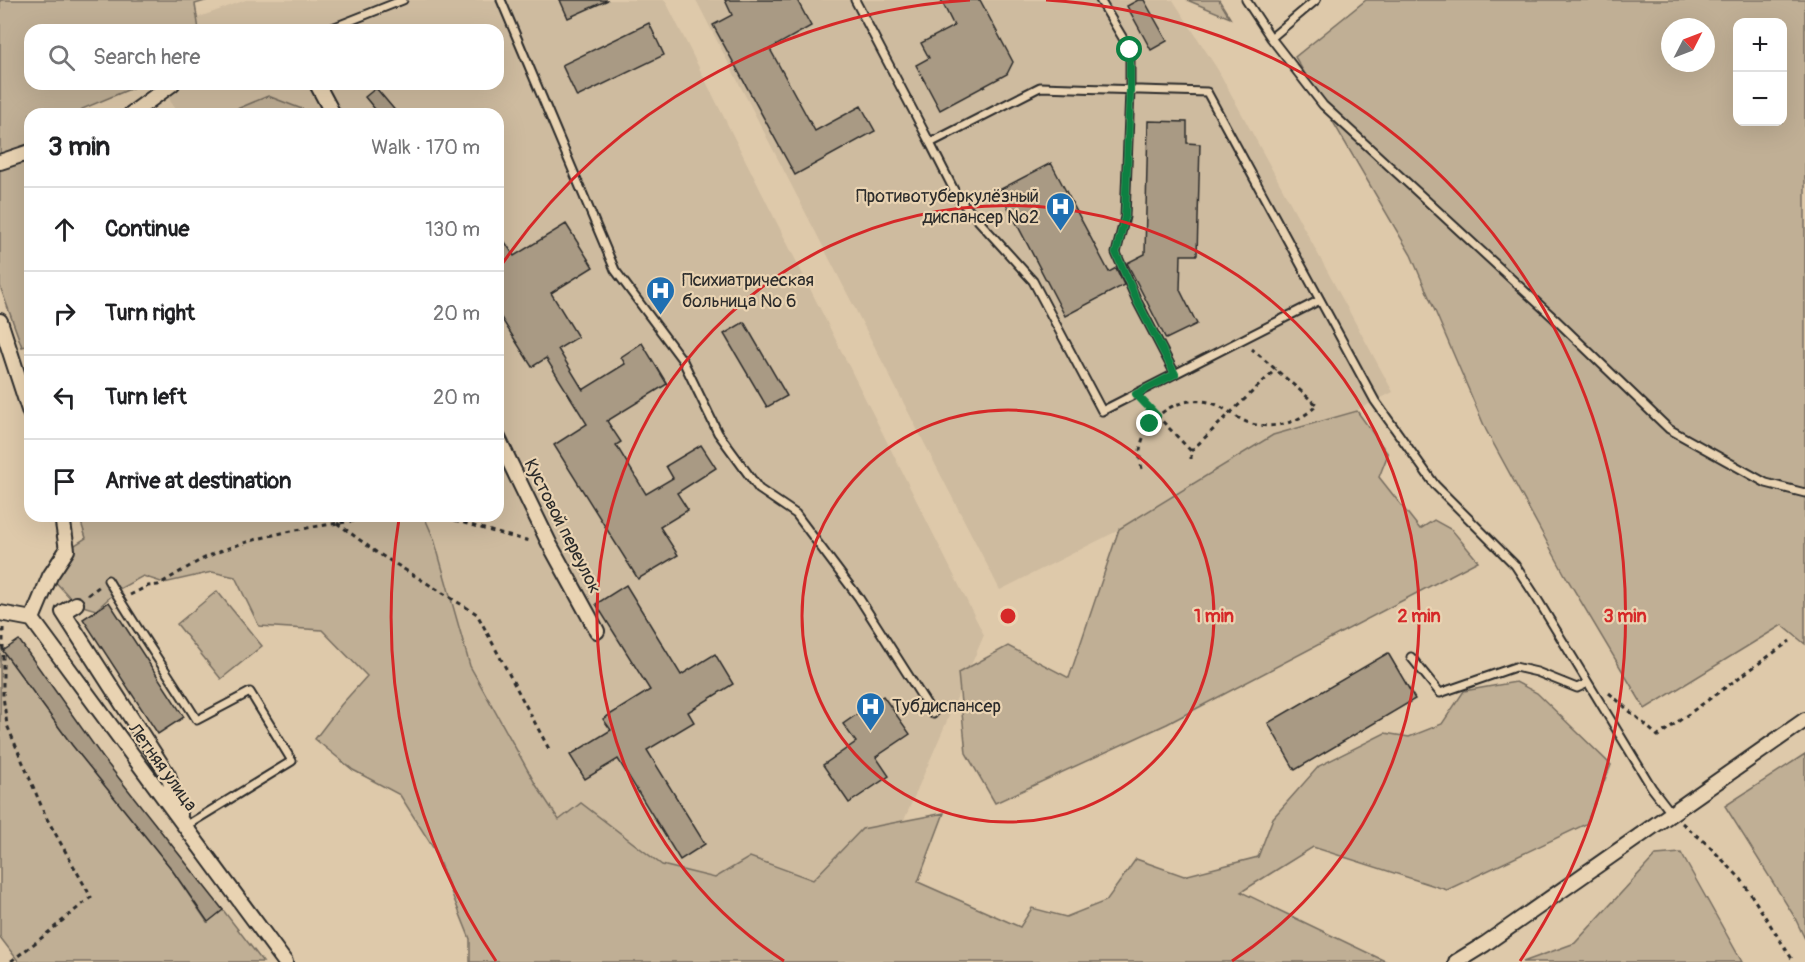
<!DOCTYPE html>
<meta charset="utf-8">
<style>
body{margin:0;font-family:Pangolin,sans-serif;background:#f6f6f6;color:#202124}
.controls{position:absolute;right:18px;top:18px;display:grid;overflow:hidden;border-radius:12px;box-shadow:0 6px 24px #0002}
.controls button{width:54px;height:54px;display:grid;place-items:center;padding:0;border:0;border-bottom:2px solid #e0e0e0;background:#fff;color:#202124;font:30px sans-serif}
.compass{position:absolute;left:1661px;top:18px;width:54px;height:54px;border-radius:50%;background:#fff;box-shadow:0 6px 24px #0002;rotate:48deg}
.stop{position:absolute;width:18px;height:18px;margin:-14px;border:4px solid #0b8043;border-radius:50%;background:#fff}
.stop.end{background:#0b8043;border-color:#fff;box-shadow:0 2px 6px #0008}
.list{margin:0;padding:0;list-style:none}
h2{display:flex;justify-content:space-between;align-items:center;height:78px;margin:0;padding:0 24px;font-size:26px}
h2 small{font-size:20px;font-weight:400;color:#757577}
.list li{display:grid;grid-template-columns:39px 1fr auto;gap:18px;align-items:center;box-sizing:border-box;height:84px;padding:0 24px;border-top:2px solid #e0e0e0}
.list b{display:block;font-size:22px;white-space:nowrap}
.list em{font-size:20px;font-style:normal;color:#757577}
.icon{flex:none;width:33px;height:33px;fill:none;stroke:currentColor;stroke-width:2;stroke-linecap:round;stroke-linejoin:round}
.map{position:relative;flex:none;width:1805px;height:962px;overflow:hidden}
.search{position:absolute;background:#fff;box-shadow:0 6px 24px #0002;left:24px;top:24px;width:480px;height:66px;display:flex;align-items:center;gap:15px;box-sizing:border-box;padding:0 21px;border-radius:18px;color:#757577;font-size:22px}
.panel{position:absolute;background:#fff;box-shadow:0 6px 24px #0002;left:24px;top:108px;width:480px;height:414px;border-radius:18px}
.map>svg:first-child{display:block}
.built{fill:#cebb9f}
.green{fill:#c0af95;stroke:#766d60;stroke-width:1.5;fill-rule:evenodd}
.building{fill:#a99a84;stroke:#2b2b2b;stroke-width:1.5}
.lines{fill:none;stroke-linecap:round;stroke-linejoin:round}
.service-casing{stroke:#2b2b2b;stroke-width:11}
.minor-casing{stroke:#2b2b2b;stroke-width:18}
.path{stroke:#2b2b2b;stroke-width:3;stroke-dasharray:4.5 4.5;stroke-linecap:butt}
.service{stroke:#e9d3b2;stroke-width:7}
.minor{stroke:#e9d3b2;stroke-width:14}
.route{stroke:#0b8043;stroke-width:8}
.ring{fill:none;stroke:#d62828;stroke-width:3}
.labels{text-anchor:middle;stroke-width:4.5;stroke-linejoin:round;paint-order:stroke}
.poi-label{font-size:18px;fill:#2b2b2b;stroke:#e9d3b2;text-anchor:start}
.street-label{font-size:18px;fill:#2b2b2b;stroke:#e9d3b2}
.centre{fill:#d62828;stroke:#e9d3b2;stroke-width:3}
.ring-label{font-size:18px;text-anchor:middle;font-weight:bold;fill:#d62828;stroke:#e9d3b2;stroke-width:4.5;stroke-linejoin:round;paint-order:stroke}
</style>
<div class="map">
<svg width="1805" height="962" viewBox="0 0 1805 962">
<rect width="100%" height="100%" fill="#dec9aa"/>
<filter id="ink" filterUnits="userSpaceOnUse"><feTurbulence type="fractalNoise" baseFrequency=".0167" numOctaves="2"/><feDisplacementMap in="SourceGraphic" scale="12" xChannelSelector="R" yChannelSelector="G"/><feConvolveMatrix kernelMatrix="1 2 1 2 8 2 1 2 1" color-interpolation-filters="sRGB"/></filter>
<g filter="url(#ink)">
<path class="built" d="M246 0H665L984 635 886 862 691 962 559 821 536 785 470 666 434 539 424 516H498V114H177L162 84H498V30H164Z
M696 0H1173L1218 70 1393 392 1000 590Z"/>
<path class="green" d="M0 0H208L195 4 199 30H30V84H142L82 109 79 114H30V345L22 347 0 286Z
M1187 0H1219L1230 18Z
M1366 0H1805V644L1782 625 1645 709 1565 575 1486 430 1411 255 1295 57ZM1738 22H1782V122H1738ZM1670 27H1706V63H1670Z
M268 96 315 114H225Z
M1357 411 1388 454 1379 477 1420 529 1434 520 1452 530 1478 561 1167 724 995 803 966 753 958 673 1008 646 1069 678 1119 529 1273 435Z
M79 516H424L434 539 470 666 536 785 559 820 581 803 662 865 715 878 750 857 813 880 862 829 944 813 918 882 1020 927 1032 908 1066 917 1106 901 1136 859 1184 876 1258 857 1273 818 1319 766 1385 733 1409 737 1442 724 1464 691 1516 682 1537 693 1611 765 1586 824 1447 890 1313 847 1241 892 1387 962H470V939L434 849 400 795 353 770 315 739 341 705 367 676 322 630 259 626 235 577 212 572 164 583 143 576 119 589 96 610 76 604 50 576 67 550 86 538Z
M217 591 262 646 221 679 177 624Z
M0 642 3 651 72 745 170 867 207 922 223 910 263 962H19L0 937Z
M1805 754V939L1794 916 1725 806Z
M1681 853 1742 962H1523L1575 943 1656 855Z"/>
<path class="building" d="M560 0H608L568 18Z
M725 0H797L811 26 770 49 815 131 861 106 875 131 795 175 713 25 732 15Z
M941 0H980L1013 62 1007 74 940 110 916 65 929 58 921 43 954 26Z
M1138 0H1144L1167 41 1151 50 1127 6Z
M649 23 664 55 577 97 562 65Z
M376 88 398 114H379L365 97Z
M1148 121 1187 122V143L1200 144 1197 255H1181L1180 290 1197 324 1166 339 1127 263 1145 254Z
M1051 163 1109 272 1116 268 1124 285 1065 316 999 190Z
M566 224 593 267 551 293 578 337 558 349 583 390 625 364 621 357 642 343 667 384 607 421 621 442 616 445 646 494 673 478 666 466 701 445 716 468 677 493 688 510 660 527 678 555 638 579 554 445 587 424 546 358 532 367 498 313V231L514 256Z
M744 322 787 396 767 407 724 334Z
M626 585 681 675 715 654 733 684 688 712 694 722 647 750 705 844 680 860 618 759 585 779 570 755 611 730 603 719 650 690 596 604Z
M109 602 184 717 158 734 83 619Z
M19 640 103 758 223 910 208 922 170 867 72 745 3 651Z
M1388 653 1415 699 1295 770 1268 723Z
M883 696 910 734 876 757 889 776 849 803 823 765 856 742 843 724Z"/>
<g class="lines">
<defs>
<path id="service" d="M501 0 615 270 683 361 718 433 759 489 796 514 859 598 933 714
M855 0 930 143 1040 87 1207 92 1375 401 1435 485 1515 565 1536 597 1652 788 1672 814
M1100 0 1130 50V90L1125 217 1116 253 1138 303 1175 374
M1246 0 1271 38 1323 105 1555 319 1669 429 1766 483 1805 493
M327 30 403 0
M1271 38 1316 0
M930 143 958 198 1033 281 1102 411 1320 300
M108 580C136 628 168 673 197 720L250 692 292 761 184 827
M1411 657 1440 693 1515 667 1537 672 1577 688 1588 683"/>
<path id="minor" d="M317 84 333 114
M131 114 172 84
M0 162 30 152
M0 321 30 413
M498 438 550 545 597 631
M76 604 63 612 168 775 180 815
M0 613 32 619 285 962
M32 619 50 576 67 550 62 516
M1456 962 1485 944 1805 720"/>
</defs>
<use href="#service" class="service-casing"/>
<use href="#minor" class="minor-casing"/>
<path class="path" d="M1144 402 1191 451V459
M1191 451 1276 369
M1142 469C1141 464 1139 457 1140 451 1144 417 1179 393 1212 403 1227 408 1242 424 1258 425 1281 428 1301 421 1317 405L1252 349
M419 516 451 519 504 535 531 541
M337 523 376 552 477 614 550 751
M88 595 100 586
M130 595 148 586 158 585C177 574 198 560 218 552 274 530 336 523 394 516
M3 628V696L7 725 46 817 91 897 39 940 10 962
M1609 693 1658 736 1790 641
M1682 823 1708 845 1741 879 1794 962"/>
<use href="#service" class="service"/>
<use href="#minor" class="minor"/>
</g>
</g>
<g class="lines" filter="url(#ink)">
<path class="route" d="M1130 50V90L1125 217 1116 253 1138 303 1175 374 1136 394 1157 416 1150 424"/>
</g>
<g class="ring">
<circle cx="1008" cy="616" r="206"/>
<path d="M784 961A411 411 0 1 1 1232 961"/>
<path d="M496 961A617 617 0 0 1 399 519M500 267A617 617 0 0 1 970 0M1046 0A617 617 0 0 1 1520 961"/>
</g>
<defs>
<symbol id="hospital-pin" viewBox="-11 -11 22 30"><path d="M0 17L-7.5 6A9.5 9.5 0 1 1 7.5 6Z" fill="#1f6fb2" stroke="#e9d3b2"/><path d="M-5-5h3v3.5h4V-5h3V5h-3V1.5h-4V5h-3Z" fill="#fff"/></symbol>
</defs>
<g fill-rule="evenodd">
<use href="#hospital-pin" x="1044" y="190" width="33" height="45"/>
<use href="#hospital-pin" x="644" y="274" width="33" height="45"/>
<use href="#hospital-pin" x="854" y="690" width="33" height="45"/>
</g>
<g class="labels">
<g class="poi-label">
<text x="1039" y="202" text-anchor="end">Противотуберкулёзный<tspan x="1039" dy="21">диспансер №2</tspan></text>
<text x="682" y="286">Психиатрическая<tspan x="682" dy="21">больница № 6</tspan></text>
<text x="892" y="712">Тубдиспансер</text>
</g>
<g class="street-label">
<text transform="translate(563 526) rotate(63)" y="6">Кустовой переулок</text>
<text transform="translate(163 767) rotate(54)" y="6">Летняя улица</text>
</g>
</g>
<circle cx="1008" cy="616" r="9" class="centre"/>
<g class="ring-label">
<text x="1214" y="622">1 min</text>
<text x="1419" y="622">2 min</text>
<text x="1625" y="622">3 min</text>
</g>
</svg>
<div class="controls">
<button>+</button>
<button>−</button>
</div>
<svg class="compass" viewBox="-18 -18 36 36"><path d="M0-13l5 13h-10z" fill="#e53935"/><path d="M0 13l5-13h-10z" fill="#757577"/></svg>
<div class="stop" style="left:1130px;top:50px"></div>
<div class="stop end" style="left:1150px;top:424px"></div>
<div class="search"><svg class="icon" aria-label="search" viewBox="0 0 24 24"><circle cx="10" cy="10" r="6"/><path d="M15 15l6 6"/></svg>Search here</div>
<section class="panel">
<h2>3 min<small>Walk · 170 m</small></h2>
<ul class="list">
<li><svg class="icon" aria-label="ahead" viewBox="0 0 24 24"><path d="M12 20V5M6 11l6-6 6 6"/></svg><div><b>Continue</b></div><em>130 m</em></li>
<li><svg class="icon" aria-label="right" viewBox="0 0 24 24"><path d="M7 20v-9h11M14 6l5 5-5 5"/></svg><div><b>Turn right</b></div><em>20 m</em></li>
<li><svg class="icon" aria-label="left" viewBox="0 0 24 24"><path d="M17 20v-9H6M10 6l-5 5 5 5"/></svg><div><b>Turn left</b></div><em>20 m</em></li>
<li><svg class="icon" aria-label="arrive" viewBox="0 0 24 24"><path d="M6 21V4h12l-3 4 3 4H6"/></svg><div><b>Arrive at destination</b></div></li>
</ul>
</section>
</div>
